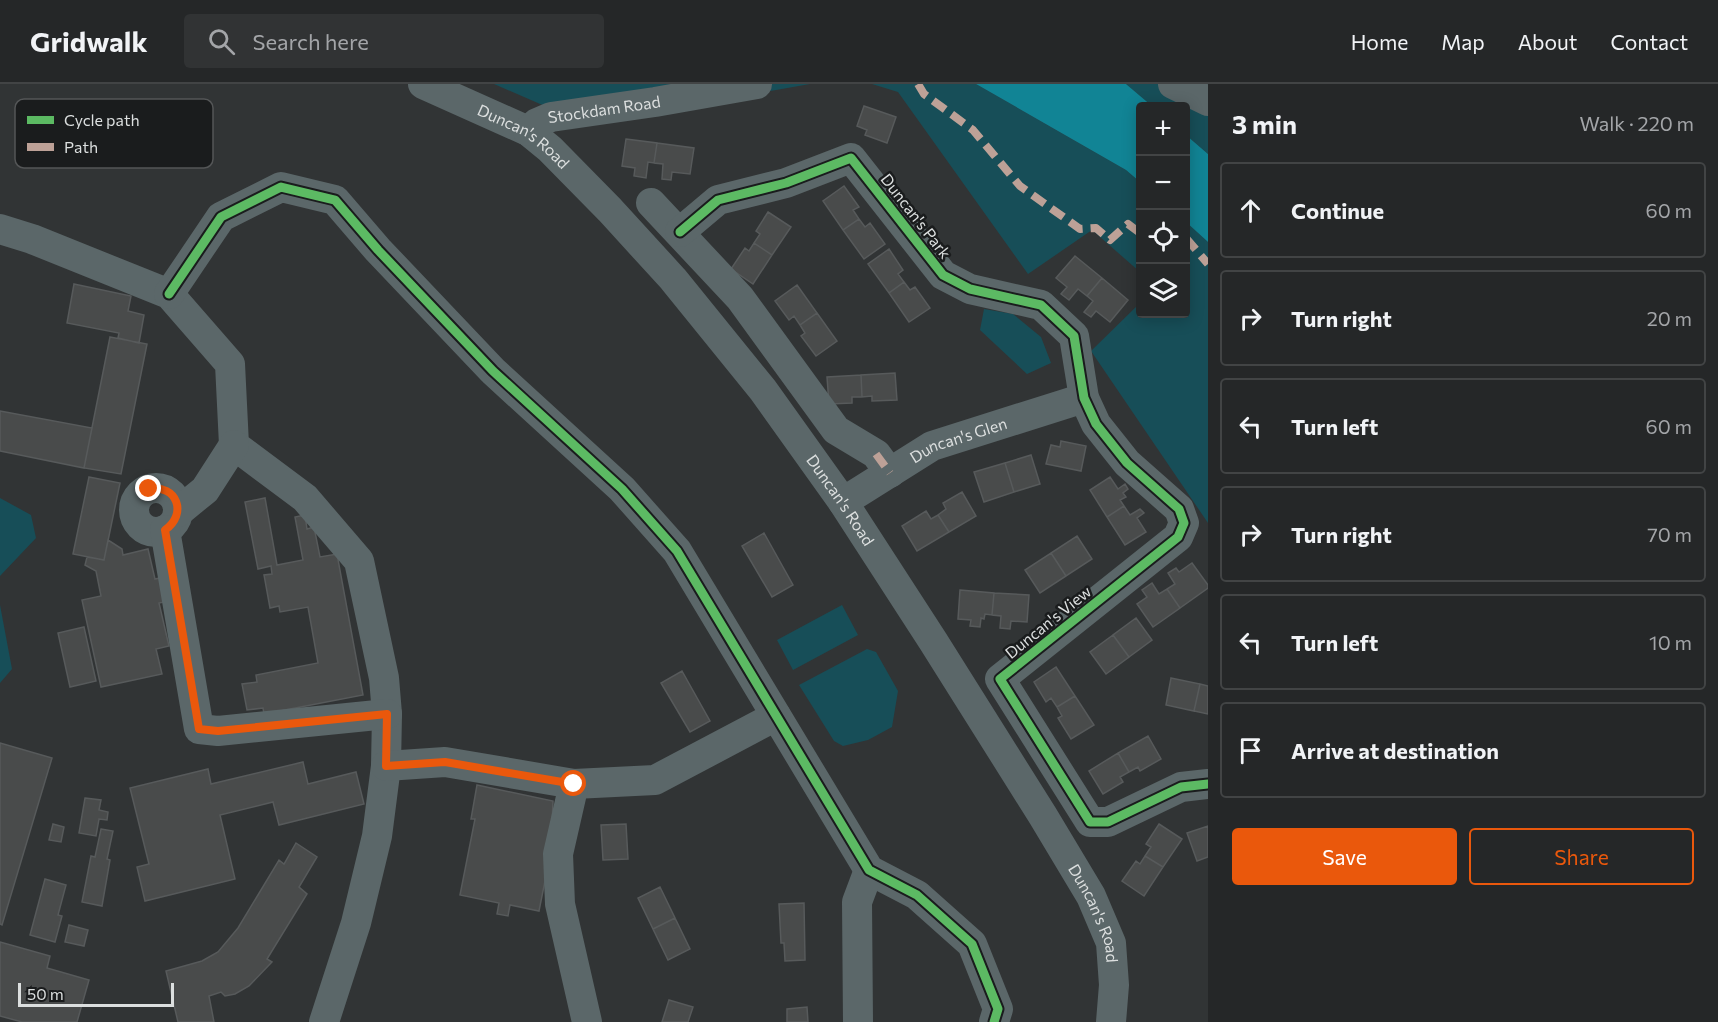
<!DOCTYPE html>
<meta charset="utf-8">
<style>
body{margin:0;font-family:Commissioner,sans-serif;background:#313334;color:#f1f3f6}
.controls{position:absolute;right:18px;top:18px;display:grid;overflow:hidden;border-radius:6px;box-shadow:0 3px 15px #0003}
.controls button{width:54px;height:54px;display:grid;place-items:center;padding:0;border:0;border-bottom:2px solid #424445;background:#252728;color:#f1f3f6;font:30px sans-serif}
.scale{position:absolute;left:18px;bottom:15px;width:156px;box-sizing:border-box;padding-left:6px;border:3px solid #dcdfdf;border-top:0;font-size:16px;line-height:21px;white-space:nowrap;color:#dcdfdf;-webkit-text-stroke:4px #1a1c1d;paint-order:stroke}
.stop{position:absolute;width:18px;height:18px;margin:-14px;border:4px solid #ea580c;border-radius:50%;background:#fff}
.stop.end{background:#ea580c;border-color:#fff;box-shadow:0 2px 6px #0008}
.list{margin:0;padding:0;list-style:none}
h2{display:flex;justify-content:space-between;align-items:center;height:78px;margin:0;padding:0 24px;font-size:26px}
h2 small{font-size:20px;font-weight:400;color:#a3a5a8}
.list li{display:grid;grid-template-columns:39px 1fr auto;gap:18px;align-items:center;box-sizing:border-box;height:96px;margin:0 12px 12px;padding:0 12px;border:2px solid #424445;border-radius:6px}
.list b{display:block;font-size:22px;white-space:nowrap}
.list em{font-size:20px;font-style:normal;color:#a3a5a8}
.actions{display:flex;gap:12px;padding:18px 24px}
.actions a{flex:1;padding:14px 0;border:2px solid #ea580c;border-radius:6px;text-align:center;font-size:21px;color:#ea580c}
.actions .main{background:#ea580c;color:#fff}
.icon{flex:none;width:33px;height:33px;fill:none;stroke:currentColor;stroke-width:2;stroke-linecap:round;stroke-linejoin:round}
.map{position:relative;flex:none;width:1208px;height:938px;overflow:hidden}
header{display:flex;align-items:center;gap:36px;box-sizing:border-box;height:84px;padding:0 30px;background:#252728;border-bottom:2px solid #424445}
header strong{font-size:28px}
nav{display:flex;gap:33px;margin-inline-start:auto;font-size:21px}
.search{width:420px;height:54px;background:#313334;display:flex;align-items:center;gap:15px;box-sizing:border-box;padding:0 21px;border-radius:6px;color:#a3a5a8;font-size:22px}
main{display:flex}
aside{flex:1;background:#252728}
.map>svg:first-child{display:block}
.green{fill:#174e58}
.water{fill:#118495}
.building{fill:#494b4b;stroke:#575a5b;stroke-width:1.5}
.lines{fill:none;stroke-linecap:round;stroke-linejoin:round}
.minor{stroke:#5b6769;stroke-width:30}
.quiet{stroke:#bda197;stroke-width:8;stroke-dasharray:15 8;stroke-linecap:butt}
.cycleway-casing{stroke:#1a1c1d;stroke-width:13}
.cycleway{stroke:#5cba63;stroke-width:9}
.route{stroke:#ea580c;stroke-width:8}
.labels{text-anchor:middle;stroke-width:5;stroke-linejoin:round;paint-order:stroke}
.street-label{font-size:16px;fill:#dcdfdf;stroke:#1a1c1d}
.key{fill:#1a1c1d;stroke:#545657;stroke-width:1.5}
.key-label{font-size:16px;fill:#dcdfdf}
</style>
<header>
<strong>Gridwalk</strong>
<div class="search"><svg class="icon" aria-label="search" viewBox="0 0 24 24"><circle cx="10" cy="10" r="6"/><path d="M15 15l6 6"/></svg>Search here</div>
<nav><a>Home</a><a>Map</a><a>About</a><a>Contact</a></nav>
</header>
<main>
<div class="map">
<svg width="1208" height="938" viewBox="0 0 1208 938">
<rect width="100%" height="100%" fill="#313435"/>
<path class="green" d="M494 0H810L586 40Z
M872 0H976L1126 86 1140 98V188L1092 146 1028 190 898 8Z
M1126 0H1208V70L1186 51V22H1152Z
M1186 138 1208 158V439L1091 267 1140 219V230H1186Z
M984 225 1013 230 1041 253 1051 279 1027 290 980 246Z
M0 414 31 431 36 454 0 492Z
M0 521 12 585 0 599Z
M842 521 858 551 793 586 777 556Z
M867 565 876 568 898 607 892 643 868 656 843 662 834 657 799 601Z"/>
<path class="water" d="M976 0H1126L1152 22H1140V98L1126 86Z
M1186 51 1208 70V158L1186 138Z"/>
<path class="building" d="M864 22 896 33 887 59 865 51 867 46 857 42Z
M626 55 657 59 654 79 648 78 646 94 634 92 635 84 622 82Z
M657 59 694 64 690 90 672 88 671 96 662 95 663 80 654 79Z
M844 102 859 123 853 126 859 135 843 146 823 117Z
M768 128 791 143 772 171 754 159 760 150 756 147Z
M859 135 865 143 870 139 885 160 864 175 843 146Z
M754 159 772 171 753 200 731 185 745 164 749 167Z
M889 165 903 186 898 190 904 198 889 209 868 180Z
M1075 172 1102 194 1087 212 1078 205 1069 216 1061 210 1067 203 1056 194Z
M1102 194 1128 216 1110 238 1096 227 1091 233 1084 228 1093 217 1087 212Z
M904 198 910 206 915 203 930 224 909 238 889 209Z
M74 200 131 212 128 227 144 231 139 259 118 254 119 249 67 239Z
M797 201 817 229 800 241 794 232 789 236 775 217Z
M817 229 837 257 816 272 801 252 805 249 800 241Z
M110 253 147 260 121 390 84 384Z
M895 289 897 316 872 317V312L862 313 861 291Z
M861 291 862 313H852V319L829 320 827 293Z
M0 327 92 344 84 384 0 367Z
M1061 357 1086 362 1081 387 1046 380 1051 361 1060 363Z
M1031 371 1040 400 1014 408 1005 379Z
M1005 379 1014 408 984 418 974 388Z
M89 393 120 399 104 476 73 470Z
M1110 393 1118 405 1125 400 1128 405 1123 409 1126 413 1120 416 1124 422 1107 433 1090 406Z
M962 408 976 432 949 448 938 431 946 425 943 419Z
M265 414 277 481 303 476 295 433 305 431 307 445 314 443 320 473 337 470 363 611 264 630 263 624 247 626 242 600 257 598 256 591 318 579 308 523 280 528 279 522 270 524 264 491 272 490 271 482 258 485 245 418Z
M1124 422 1130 431 1140 425 1144 429 1137 434 1146 448 1125 461 1107 433Z
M926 427 931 435 938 431 949 448 917 467 902 442Z
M764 449 793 501 772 513 742 462Z
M1077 452 1092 475 1066 492 1051 469Z
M108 456 122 465 123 471 148 465 155 495 164 493 169 517 159 519 169 562 156 565 162 590 101 603 82 516 101 512 96 487 85 481 87 473 104 476Z
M1051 469 1066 492 1040 509 1025 486Z
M1192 479 1208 501V504L1180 524 1167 505 1175 500 1168 489 1176 484 1179 488Z
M1152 499 1159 510 1167 505 1180 524 1153 543 1137 520 1147 513 1142 506Z
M960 506 994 509 992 531 985 530 984 535 981 534 980 543 970 542 971 536 958 535Z
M994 509 1029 511 1027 538 1011 537 1010 545 1000 544 1001 532 992 531Z
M1136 534 1152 556 1129 573 1113 551Z
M84 543 96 597 70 603 58 549Z
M1113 551 1129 573 1106 590 1090 568Z
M1056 583 1075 612 1057 623 1051 614 1046 618 1034 598Z
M682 587 710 637 690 648 661 599Z
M1171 594 1200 600 1194 627 1166 621Z
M1200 600 1208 602V630L1194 627Z
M1075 612 1094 641 1071 655 1058 634 1062 632 1057 623Z
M1148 652 1161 675 1140 687 1138 683 1129 688 1118 669Z
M0 659 52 674 2 841 0 840Z
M1118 669 1129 688 1120 693 1123 698 1103 710 1089 687Z
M303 678 308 700 356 688 364 720 279 741 273 718 220 731 235 795 145 817 137 783 149 780 130 704 208 685 211 700Z
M477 701 553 717 551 767 539 827 510 821 508 832 497 830 499 819 460 811 475 735H471Z
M85 714 101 716 99 726 108 728 107 736 99 735 96 752 79 749Z
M53 740 64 743 61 758 49 756Z
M626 740 628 775 603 776 601 741Z
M1159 740 1182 755 1163 783 1145 772 1151 763 1146 760Z
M1208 742V773L1197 777 1187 749Z
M101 745 113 747 107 775 110 776 102 822 82 818 91 772 95 773Z
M296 759 317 773 299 803 307 810 267 875 272 878 249 902 235 910 225 912 221 908 209 912 214 938H178L166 887 202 877 218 868 238 844 279 776 284 780Z
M1145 772 1163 783 1144 812 1122 797 1136 777 1140 780Z
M45 795 66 801 58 831 62 832 55 858 30 851Z
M660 803 675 834 653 845 638 814Z
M804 819 805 876 785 877 784 859H781L779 820Z
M675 834 690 865 668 876 653 845Z
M69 841 88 846 84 862 65 858Z
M0 858 50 872 47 884 89 896 77 938H22L0 932Z
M669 916 693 923 688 938H662Z
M807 923 808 938H787V925Z"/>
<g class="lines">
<g class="minor">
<path id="s1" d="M423 0 528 47 550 65 610 126 673 195 763 306 843 418 933 557 1043 732 1091 812 1111 859 1114 901 1111 938"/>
<path d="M1173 0 1208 17"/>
<path id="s2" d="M528 47 537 39 551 33 655 18 757 0"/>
<path d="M651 119 740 214 836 346 876 370 890 389"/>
<path d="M0 145 32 155 169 210 230 280 234 361 305 414 359 477 384 594 387 630 386 682 377 752 356 839 324 938"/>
<path d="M680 148 718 116 786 99 851 74 943 191 970 205 1041 221 1074 252 1084 314 1096 340 1127 379 1179 425 1184 439 1178 453 1000 595 1090 738H1108L1181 703 1208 700"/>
<path d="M169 210 221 133 281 103 335 116 378 166 493 287 622 405 677 467 869 786 917 811 972 860 998 925 994 938"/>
<circle cx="156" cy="426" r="22"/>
<path id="s3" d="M843 418 932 362 1084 314"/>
<path d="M178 428 205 406 234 361"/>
<path d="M165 446 199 645 218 647 387 630"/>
<path d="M386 682 445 678 574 700 655 696 776 632"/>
<path d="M574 700 558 770 560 820 587 938"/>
<path d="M858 938 857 818 869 786"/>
</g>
<path class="quiet" d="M918 0 924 10 973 46 1020 102 1080 145 1096 144 1110 156 1128 140 1140 149
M1186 154 1208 180
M876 370 890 389"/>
<defs>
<path id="cycleway" d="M680 148 718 116 786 99 851 74 943 191 970 205 1041 221 1074 252 1084 314 1096 340 1127 379 1179 425 1184 439 1178 453 1000 595 1090 738H1108L1181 703 1208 700
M169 210 221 133 281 103 335 116 378 166 493 287 622 405 677 467 869 786 917 811 972 860 998 925 994 938"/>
</defs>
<use href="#cycleway" class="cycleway-casing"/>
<use href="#cycleway" class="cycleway"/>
</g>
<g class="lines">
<path class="route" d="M149 405C177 400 188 430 165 446L199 645 218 647 387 630 386 682 445 678 574 700"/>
</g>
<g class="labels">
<g class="street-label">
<text dy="6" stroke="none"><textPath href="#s2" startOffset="81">Stockdam Road</textPath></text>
<text dy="6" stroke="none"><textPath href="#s1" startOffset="114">Duncan's Road</textPath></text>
<text transform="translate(916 132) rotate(52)" y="6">Duncan's Park</text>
<text dy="6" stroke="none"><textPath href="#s3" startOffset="132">Duncan's Glen</textPath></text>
<text dy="6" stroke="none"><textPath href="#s1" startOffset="600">Duncan's Road</textPath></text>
<text transform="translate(1048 538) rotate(-39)" y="6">Duncan's View</text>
<text dy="6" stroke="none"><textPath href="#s1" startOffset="1086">Duncan's Road</textPath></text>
</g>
</g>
<rect x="15" y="15" width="198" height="69" rx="9" class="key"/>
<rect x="27" y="32" width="27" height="8" fill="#5cba63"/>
<rect x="27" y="59" width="27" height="8" fill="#bda197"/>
<g class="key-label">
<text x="64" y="42">Cycle path</text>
<text x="64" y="69">Path</text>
</g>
</svg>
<div class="controls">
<button>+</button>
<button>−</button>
<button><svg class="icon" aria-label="locate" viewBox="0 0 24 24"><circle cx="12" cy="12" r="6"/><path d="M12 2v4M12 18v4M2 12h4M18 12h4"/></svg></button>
<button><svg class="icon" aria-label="layers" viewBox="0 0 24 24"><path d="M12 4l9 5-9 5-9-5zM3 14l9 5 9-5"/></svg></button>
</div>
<div class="scale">50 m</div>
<div class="stop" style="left:574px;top:700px"></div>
<div class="stop end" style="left:149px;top:405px"></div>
</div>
<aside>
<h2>3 min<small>Walk · 220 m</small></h2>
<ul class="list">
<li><svg class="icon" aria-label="ahead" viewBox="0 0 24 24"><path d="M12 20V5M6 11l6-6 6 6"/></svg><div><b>Continue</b></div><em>60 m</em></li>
<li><svg class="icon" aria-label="right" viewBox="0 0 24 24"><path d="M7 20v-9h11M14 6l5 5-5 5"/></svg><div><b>Turn right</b></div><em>20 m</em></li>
<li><svg class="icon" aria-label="left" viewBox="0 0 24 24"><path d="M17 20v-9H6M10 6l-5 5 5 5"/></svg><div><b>Turn left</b></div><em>60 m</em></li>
<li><svg class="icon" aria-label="right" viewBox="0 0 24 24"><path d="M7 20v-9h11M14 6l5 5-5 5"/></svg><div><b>Turn right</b></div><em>70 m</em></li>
<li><svg class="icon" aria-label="left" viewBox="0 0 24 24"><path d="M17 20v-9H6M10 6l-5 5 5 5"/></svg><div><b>Turn left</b></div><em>10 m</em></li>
<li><svg class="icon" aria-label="arrive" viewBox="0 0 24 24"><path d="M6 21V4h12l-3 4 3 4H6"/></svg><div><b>Arrive at destination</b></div></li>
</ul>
<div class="actions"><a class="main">Save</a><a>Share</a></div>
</aside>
</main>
